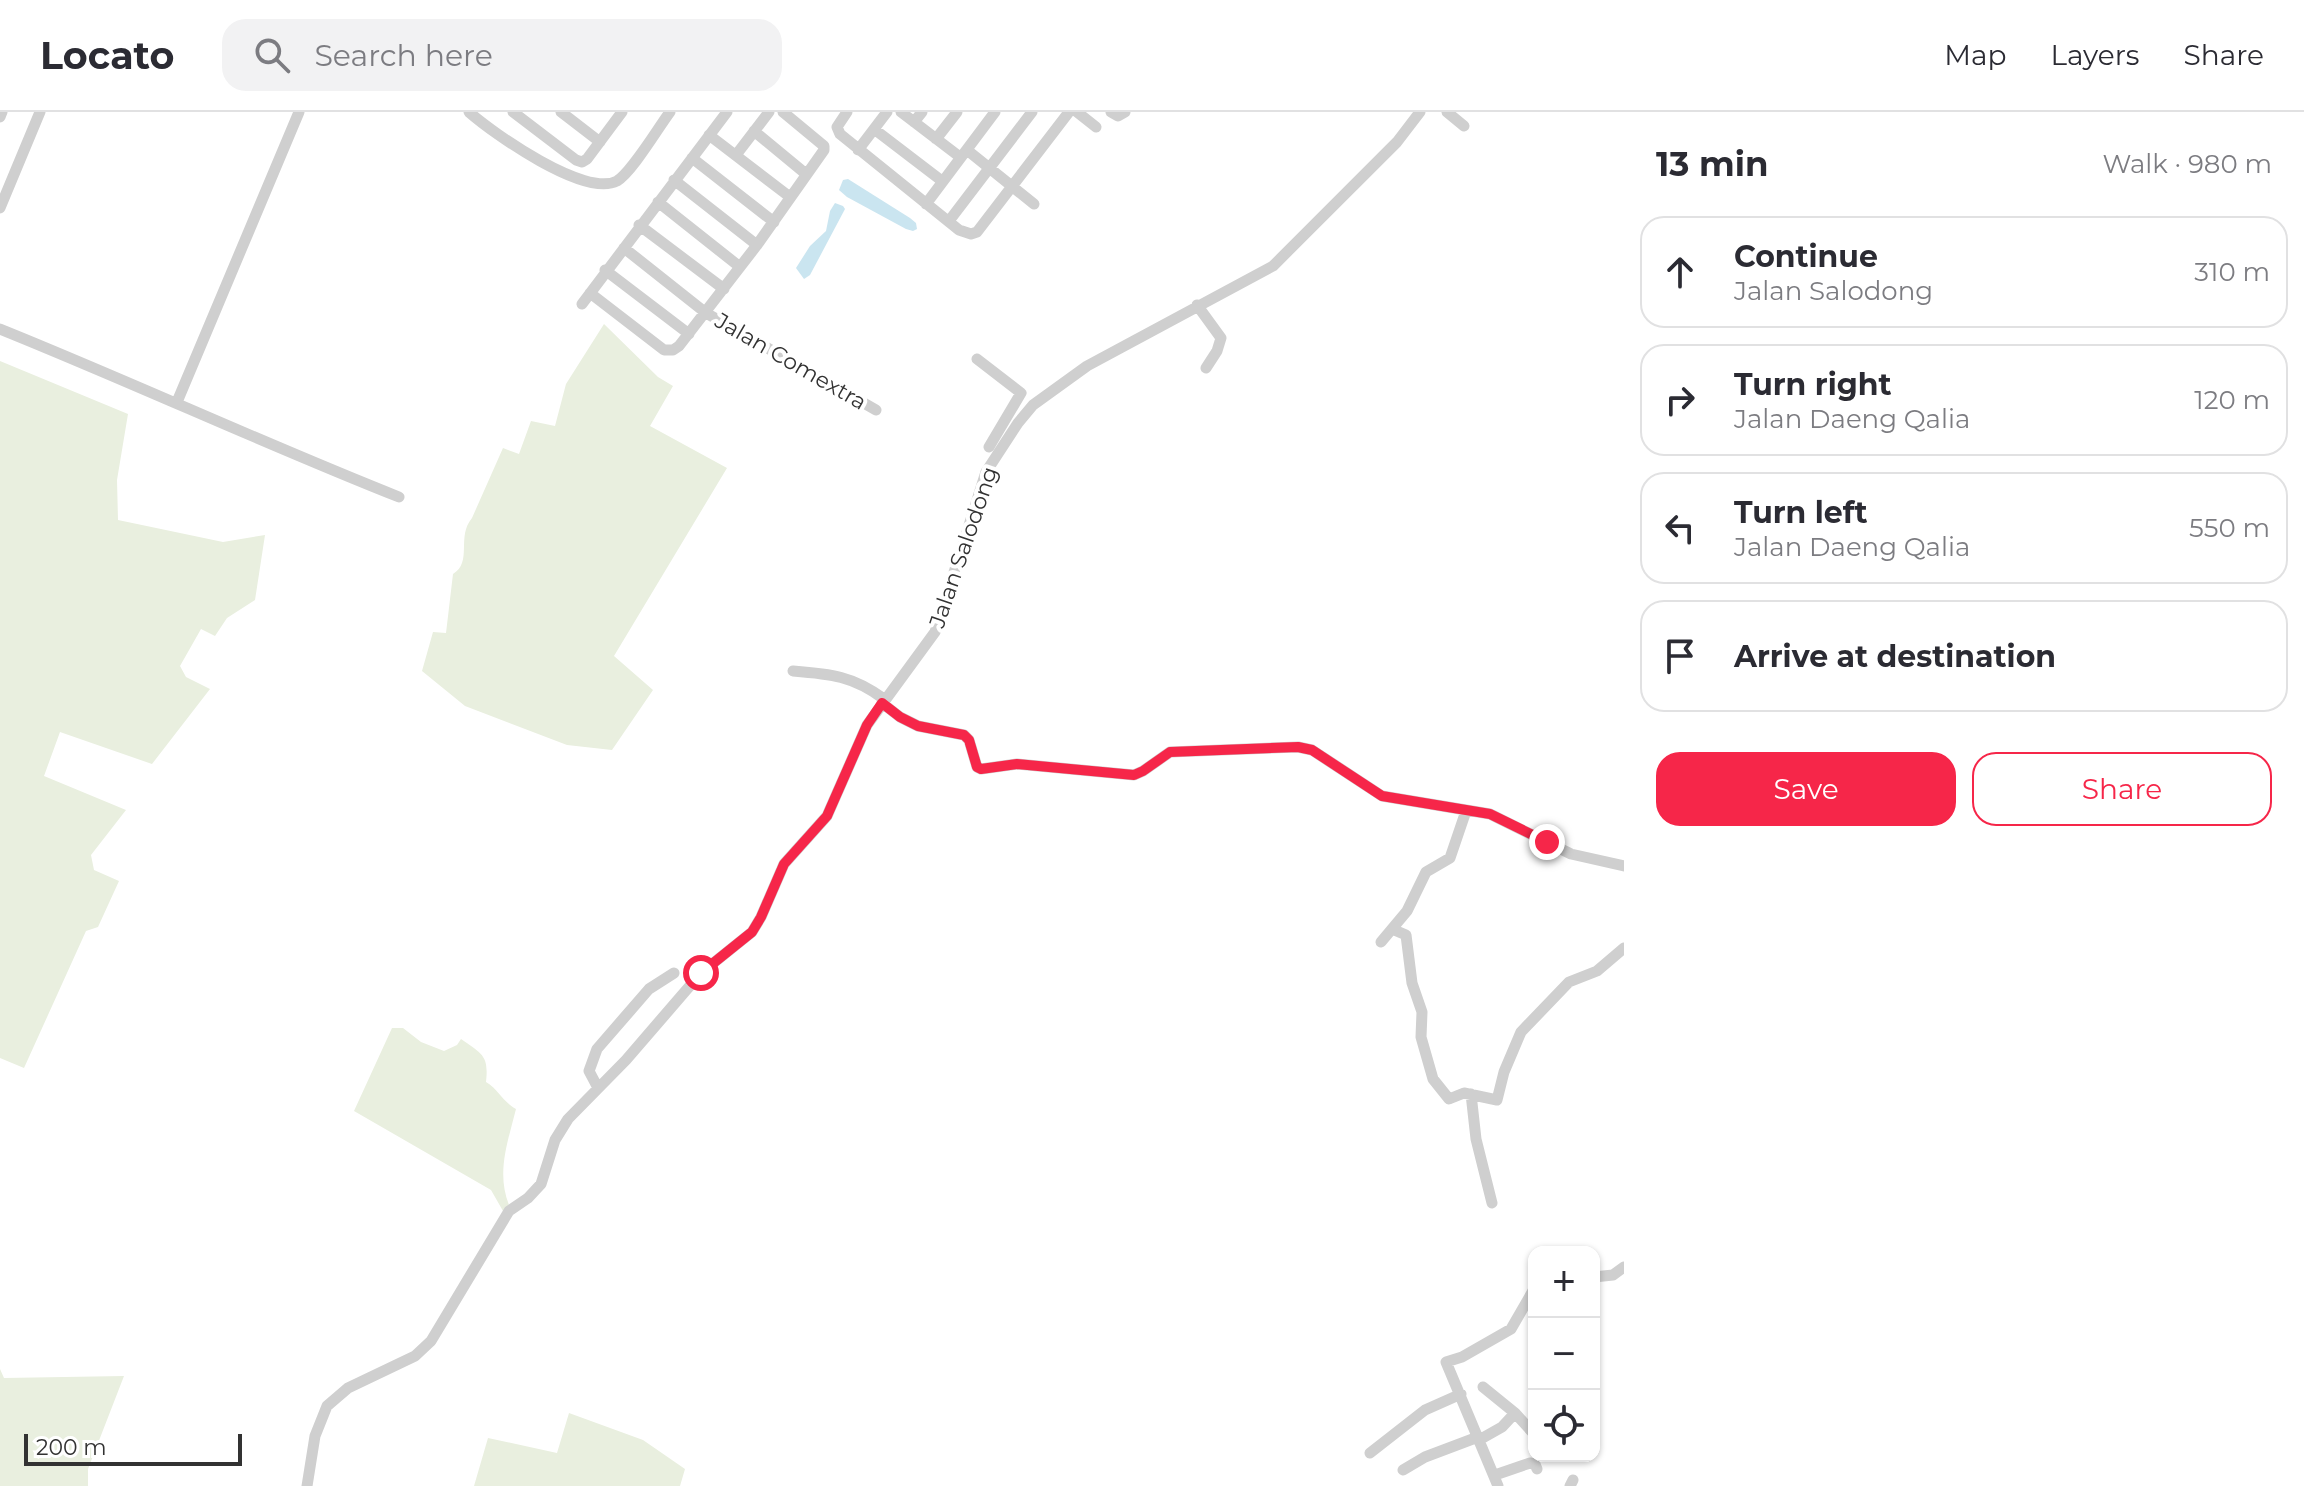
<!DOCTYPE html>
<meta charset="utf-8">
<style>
body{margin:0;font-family:Montserrat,sans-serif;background:#f2f2f3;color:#2b2b33}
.controls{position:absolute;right:24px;bottom:24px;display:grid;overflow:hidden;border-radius:16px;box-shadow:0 2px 6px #0004}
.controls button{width:72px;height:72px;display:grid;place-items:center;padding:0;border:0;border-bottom:2px solid #e1e1e2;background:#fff;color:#2b2b33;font:40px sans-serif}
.scale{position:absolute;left:24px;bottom:20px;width:218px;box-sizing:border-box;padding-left:8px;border:4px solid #323232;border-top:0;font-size:22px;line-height:28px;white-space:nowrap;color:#323232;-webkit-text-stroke:6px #fff;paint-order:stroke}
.stop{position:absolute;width:24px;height:24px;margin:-18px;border:6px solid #f62649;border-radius:50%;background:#fff}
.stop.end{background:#f62649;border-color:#fff;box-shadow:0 2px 8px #0008}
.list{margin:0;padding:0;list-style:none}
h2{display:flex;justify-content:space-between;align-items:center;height:104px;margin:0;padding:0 32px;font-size:34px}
h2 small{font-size:26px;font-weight:400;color:#7c7c81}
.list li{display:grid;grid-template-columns:52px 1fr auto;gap:24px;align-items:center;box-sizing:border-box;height:112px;margin:0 16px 16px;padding:0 16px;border:2px solid #e1e1e2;border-radius:24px}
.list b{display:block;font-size:30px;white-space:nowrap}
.list p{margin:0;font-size:26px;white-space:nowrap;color:#7c7c81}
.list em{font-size:26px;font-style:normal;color:#7c7c81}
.actions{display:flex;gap:16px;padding:24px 32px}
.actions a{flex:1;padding:18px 0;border:2px solid #f62649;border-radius:24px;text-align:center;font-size:28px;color:#f62649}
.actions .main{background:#f62649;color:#fff}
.icon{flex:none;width:44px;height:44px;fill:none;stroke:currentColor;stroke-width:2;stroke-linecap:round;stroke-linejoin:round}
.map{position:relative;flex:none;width:1624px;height:1374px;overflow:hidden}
header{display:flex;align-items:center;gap:48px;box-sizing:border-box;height:112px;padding:0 40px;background:#fff;border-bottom:2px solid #e1e1e2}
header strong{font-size:38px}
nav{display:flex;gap:44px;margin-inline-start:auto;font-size:28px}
.search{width:560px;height:72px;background:#f2f2f3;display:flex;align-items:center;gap:20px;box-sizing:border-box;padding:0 28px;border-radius:24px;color:#7c7c81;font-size:30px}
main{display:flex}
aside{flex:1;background:#fff}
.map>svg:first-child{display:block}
.green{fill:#e9efdf}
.water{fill:#cae5f0}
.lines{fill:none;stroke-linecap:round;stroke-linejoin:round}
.minor{stroke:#cfcfcf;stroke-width:11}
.route{stroke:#f62649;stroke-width:10}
.labels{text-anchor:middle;stroke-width:8;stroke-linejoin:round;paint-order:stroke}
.street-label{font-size:22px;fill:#323232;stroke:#fff}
</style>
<header>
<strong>Locato</strong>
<div class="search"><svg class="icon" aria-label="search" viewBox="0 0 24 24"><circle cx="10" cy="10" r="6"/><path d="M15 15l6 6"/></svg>Search here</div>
<nav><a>Map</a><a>Layers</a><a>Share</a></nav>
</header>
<main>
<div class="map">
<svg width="1624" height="1374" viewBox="0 0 1624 1374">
<rect width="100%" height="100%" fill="#fff"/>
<path class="green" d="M604 212 658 265 673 274 650 314 727 356 614 544 653 578 612 638 567 633 465 594 422 559 433 520 446 521 453 462C473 450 456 425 472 406L503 336 519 342 531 309 555 314 566 272Z
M0 249 128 302 117 368 118 408 223 430 265 423 255 488 227 506 215 524 201 517 180 554 186 565 210 577 152 652 60 620 44 664 126 698 91 743 94 758 119 769 98 815 86 819 24 956 0 946Z
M392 916H403L421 930 444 939 457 933 461 927C482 942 489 943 486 970 499 978 502 989 516 997 508 1029 496 1061 509 1093L503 1099 491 1078 354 999Z
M0 1257 4 1266 124 1264 88 1357V1374H0Z
M569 1301 643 1328 685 1357 680 1374H474L488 1326 557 1341Z"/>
<path class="water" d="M848 67 910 106 916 111 917 117 913 119 906 117 847 85 839 78 843 68Z
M835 91 843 94 845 97 810 163 804 167 796 156 810 134 826 119 830 99Z"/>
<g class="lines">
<path class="minor" d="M469 0C494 22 585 86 617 69 632 60 658 16 670 0
M513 0 576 48 582 50 587 47 622 0
M561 0 600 30
M847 0 837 15 840 22 959 118 971 122 977 120 1069 0
M901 0 960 45
M1077 0 1096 15
M1111 0 1118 4 1125 0
M1447 0 1464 14
M0 5 2 0
M914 10 922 0
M874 17 942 69
M754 19 806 62
M709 23 790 85
M936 27 957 0
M858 38 887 0
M967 38 1034 92
M736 43 769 0
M692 46 774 110
M674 68 757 133
M658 90 740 155
M926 92 995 0
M0 96 40 0
M949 109 1032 0
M639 113 724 177
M624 136 706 201 876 298
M605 158 689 222
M590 181 664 238H673L679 234 757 133 824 38V34L783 0
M582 192 727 0
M1197 193 1221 226 1217 239 1206 256
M0 217C134 271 265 332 399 385
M977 247 1021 281 989 335
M177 290 299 0
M793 559C831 562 853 564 884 587
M882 591 900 605 918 614 964 623 969 628 977 655 981 657 1017 652 1134 663 1143 659 1170 640 1298 635 1312 638 1382 684 1490 702 1571 742 1624 754
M1392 817 1406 823 1412 871 1422 900 1421 925 1433 967 1449 987 1464 981 1497 988 1504 960 1521 920 1569 870 1597 859 1624 836
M1381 830 1407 799 1426 760 1450 746 1466 699
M598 976 589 959 597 937 649 877 674 861
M1471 982 1476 1027 1492 1091
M1594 1165 1613 1163 1624 1155
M1515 1301 1534 1322
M1479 1328 1502 1315 1515 1301 1483 1275
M1370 1341 1425 1298 1461 1282
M1403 1358 1425 1345 1478 1325
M1495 1363 1530 1351 1535 1352 1537 1357
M307 1374 315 1324 327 1294 348 1276 415 1244 431 1229 509 1099 528 1086 541 1072 555 1028 568 1007 626 948 701 861 752 820 761 805 784 752 827 704 867 613 935 520 986 360 1018 311 1033 293 1087 254 1273 154 1397 30 1420 0
M1498 1374 1446 1250 1462 1245 1511 1217 1534 1177
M1570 1374 1573 1368"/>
</g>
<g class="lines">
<path class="route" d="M701 861 752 820 761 805 784 752 827 704 867 613 882 591 900 605 918 614 964 623 969 628 977 655 981 657 1017 652 1134 663 1143 659 1170 640 1298 635 1312 638 1382 684 1490 702 1547 730"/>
</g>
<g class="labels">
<g class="street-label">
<text transform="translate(791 249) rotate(30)" y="8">Jalan Comextra</text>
<text transform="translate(963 435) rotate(-71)" y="8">Jalan Salodong</text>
</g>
</g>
</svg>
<div class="controls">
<button>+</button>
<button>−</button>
<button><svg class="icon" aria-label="locate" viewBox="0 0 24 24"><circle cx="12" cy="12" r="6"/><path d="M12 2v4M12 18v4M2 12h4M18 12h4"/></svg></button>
</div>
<div class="scale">200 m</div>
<div class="stop" style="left:701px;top:861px"></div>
<div class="stop end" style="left:1547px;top:730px"></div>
</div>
<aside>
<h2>13 min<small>Walk · 980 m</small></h2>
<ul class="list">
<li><svg class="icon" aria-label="ahead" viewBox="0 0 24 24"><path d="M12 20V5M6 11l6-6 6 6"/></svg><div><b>Continue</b><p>Jalan Salodong</p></div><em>310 m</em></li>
<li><svg class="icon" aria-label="right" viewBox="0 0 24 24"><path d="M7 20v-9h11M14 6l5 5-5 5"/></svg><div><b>Turn right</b><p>Jalan Daeng Qalia</p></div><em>120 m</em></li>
<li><svg class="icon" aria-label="left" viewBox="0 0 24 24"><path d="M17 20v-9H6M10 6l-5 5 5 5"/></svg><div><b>Turn left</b><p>Jalan Daeng Qalia</p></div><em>550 m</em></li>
<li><svg class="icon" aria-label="arrive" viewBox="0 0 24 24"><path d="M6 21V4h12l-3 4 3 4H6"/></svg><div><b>Arrive at destination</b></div></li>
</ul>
<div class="actions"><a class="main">Save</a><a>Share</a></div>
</aside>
</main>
